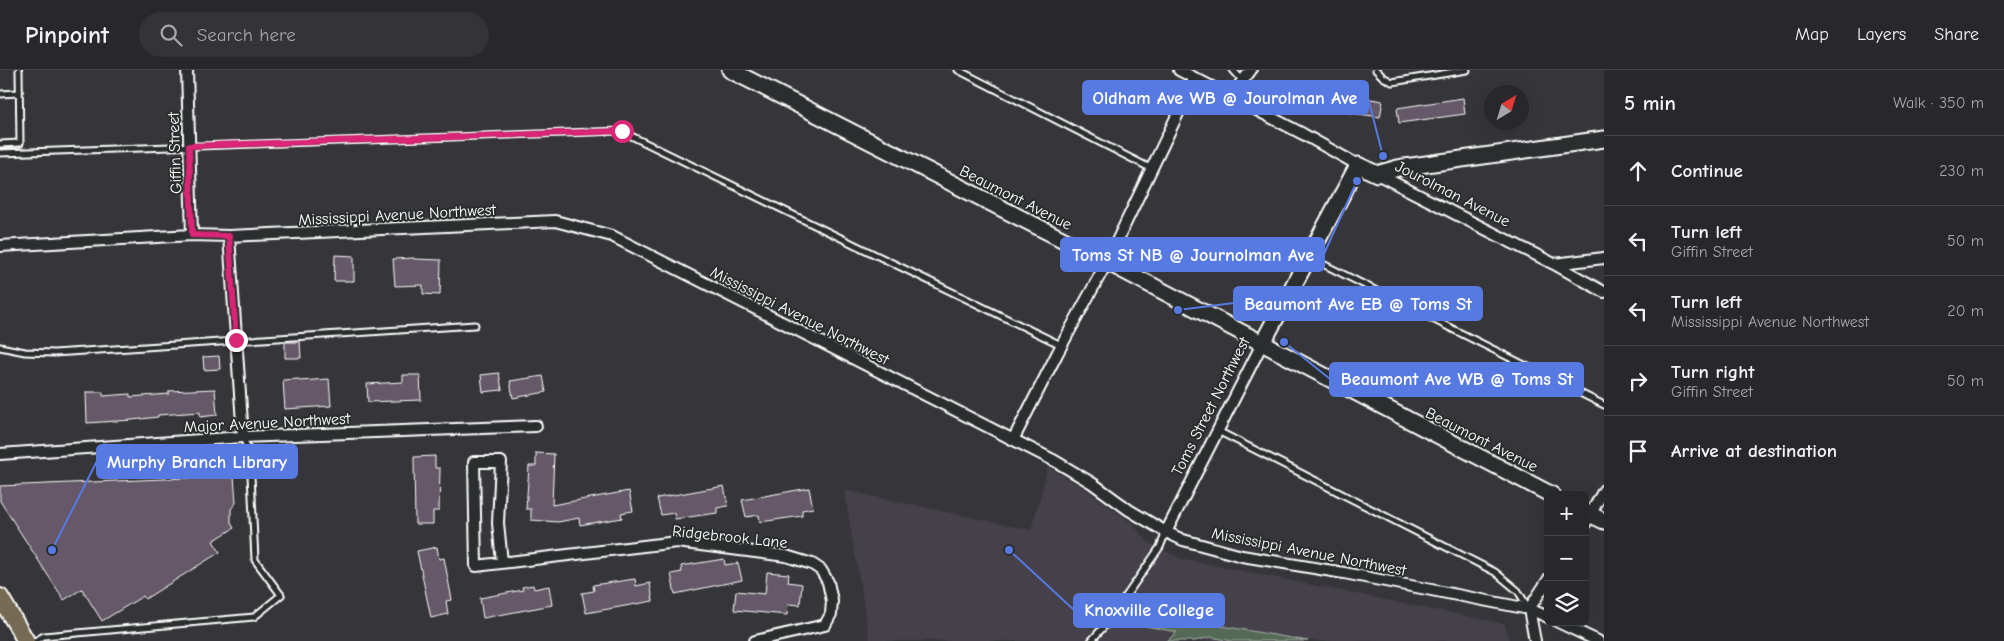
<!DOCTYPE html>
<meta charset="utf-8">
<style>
body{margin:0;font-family:"Comic Neue",sans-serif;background:#343438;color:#f1f3f6}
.controls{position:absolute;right:15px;bottom:15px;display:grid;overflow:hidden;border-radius:8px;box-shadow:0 5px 20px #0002}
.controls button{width:45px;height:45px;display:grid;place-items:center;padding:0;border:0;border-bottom:1px solid #444448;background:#28282c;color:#f1f3f6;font:25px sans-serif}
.compass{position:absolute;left:1484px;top:15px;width:45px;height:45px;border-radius:50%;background:#28282c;box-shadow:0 5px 20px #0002;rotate:38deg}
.stop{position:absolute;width:15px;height:15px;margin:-11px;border:4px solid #db2777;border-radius:50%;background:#fff}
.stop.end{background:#db2777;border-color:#fff;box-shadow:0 1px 5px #0008}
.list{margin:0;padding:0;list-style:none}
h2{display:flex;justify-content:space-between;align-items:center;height:65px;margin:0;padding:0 20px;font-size:21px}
h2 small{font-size:16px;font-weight:400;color:#a5a6a9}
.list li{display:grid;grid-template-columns:32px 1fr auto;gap:15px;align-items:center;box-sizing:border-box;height:70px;padding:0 20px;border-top:1px solid #444448}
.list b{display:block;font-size:19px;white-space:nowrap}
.list p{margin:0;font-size:16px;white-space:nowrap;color:#a5a6a9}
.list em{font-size:16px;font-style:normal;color:#a5a6a9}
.icon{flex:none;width:28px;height:28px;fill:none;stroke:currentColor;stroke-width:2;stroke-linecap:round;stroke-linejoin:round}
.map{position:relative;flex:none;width:1604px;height:571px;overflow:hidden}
header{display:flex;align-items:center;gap:30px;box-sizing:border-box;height:70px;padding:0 25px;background:#28282c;border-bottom:1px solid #444448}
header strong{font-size:24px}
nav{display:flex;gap:28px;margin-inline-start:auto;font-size:18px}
.search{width:350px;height:45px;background:#343438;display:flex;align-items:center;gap:12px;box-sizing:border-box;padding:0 18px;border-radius:28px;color:#a5a6a9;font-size:19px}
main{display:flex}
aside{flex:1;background:#28282c}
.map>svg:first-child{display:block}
.built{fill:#444048}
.green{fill:#546a57;stroke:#aab4ab}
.building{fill:#655968;stroke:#fff}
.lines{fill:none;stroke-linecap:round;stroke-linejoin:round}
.lane-casing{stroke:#fff;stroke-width:9}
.street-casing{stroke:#fff;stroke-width:14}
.secondary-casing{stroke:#fff;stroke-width:19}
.primary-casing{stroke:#fff;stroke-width:20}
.lane{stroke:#2a2d2e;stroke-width:5}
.street{stroke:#2a2d2e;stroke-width:10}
.secondary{stroke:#2a2d2e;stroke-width:15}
.primary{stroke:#746b52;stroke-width:16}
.route{stroke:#db2777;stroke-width:6}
.labels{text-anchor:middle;stroke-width:4;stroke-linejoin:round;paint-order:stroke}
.street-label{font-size:16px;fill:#fff;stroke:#2a2d2e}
.leader{fill:none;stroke:#567ae2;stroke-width:2}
.callout-dot{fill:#567ae2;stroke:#2a2d2e;stroke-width:2}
.callout{fill:#567ae2;stroke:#567ae2;stroke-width:2}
.callout-label{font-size:18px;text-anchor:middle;font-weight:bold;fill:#fff}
</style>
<header>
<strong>Pinpoint</strong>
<div class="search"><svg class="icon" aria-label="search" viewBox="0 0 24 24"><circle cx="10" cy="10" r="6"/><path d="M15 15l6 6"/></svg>Search here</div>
<nav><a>Map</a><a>Layers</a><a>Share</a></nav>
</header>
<main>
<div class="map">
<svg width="1604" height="571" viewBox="0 0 1604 571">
<rect width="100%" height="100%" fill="#36363a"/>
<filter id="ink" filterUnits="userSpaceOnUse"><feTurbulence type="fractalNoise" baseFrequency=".02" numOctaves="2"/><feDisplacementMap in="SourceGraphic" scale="10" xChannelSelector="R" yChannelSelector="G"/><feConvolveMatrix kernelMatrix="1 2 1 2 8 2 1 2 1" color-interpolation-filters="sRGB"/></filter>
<g filter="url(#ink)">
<path class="built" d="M1048 397 1086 419 1132 453 1148 472 1179 488 1505 554 1509 571H870L844 420 1031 460Z"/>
<path class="green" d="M1142 542 1308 571H1232L1210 567 1195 571H1167L1177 562 1140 555Z"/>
<path class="building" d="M1346 25 1383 31 1380 47 1344 42Z
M1463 28 1465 44 1399 53 1397 38Z
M335 185 354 186V211H334Z
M414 188V189L441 190 440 225 423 224V215L395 216 393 189Z
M285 272H300L301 288H285Z
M219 286 220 299 204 300 203 287Z
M499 303 502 320 483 322 481 305Z
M403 305H420L421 330 368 332 367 314 403 312Z
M543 306 546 322 513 328 510 311Z
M299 309V311L329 309 331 336 285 339 283 310Z
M215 319 217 345 200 347V342L158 345V347L132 350 87 353 86 322H103V326L130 324V327L169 324V321Z
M536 383 554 384 552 435 629 421 633 441 621 443 622 448 580 455 579 448 558 452 531 450V439H526L529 396H536Z
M435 386V398H440L439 441H433V454H415L414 387Z
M234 406 236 433 231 439V453L234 458 213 471 220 482 145 529 143 526 102 551 82 519 64 530 0 431V416Z
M724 416 728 436 717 438V443L675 449 674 443 661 445 657 428Z
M809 418 813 438 802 440V446L760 452 759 445 746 447 742 430Z
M437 477 439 489 444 488 452 530 446 531 448 544 431 548 417 481Z
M724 489 725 495 738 493 742 510 675 524 671 504 682 502 681 496Z
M767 502 789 504 788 512 802 514 800 535 788 534 787 545 734 540 736 521 765 524Z
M635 509 636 516 650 513 653 531 586 543 582 523 594 521 593 515Z
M533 515 534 519 549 516 552 535 483 548 480 528 523 520 522 517Z"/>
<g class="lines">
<defs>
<path id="lane" d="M958 0 1152 99
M1233 0 1243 11
M1376 0 1383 7 1392 12 1467 0
M0 24 19 23
M0 74 20 73 19 0
M0 83 621 61 1061 275
M1311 188 1604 335
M0 277 25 282 54 283 475 255
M1218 361 1495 502 1518 521 1529 539
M35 571 44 566 254 547 281 525 255 490 250 384 243 368
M1091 571 1108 552 1160 477 1166 462"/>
<path id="street" d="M187 0 192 165
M1179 0 1303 64 1358 95
M1231 26 1251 0
M1377 104 1554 194 1604 222
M229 166 243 367
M0 176 192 165 229 166 555 151 612 166 1055 391 1092 413 1129 440 1166 462 1183 470 1242 486 1344 503 1529 539 1548 547
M1554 194 1604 188
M1013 370 1058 282 1107 192 1195 8
M0 384 243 367 536 356
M1585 454 1604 420
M1166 462 1262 274
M502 492 498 453 501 392H474L476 496 677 472 786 486 812 494 821 500 828 512 832 531 831 544 825 555 755 571
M1558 552 1598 571
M1535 571 1529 539 1548 510"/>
<path id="secondary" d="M730 0 1107 192 1552 425
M1262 274 1358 95 1377 104 1398 98 1604 69
M1585 442 1604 451"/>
<path id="primary" d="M0 527 26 571"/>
</defs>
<use href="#lane" class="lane-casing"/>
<use href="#street" class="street-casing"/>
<use href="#secondary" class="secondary-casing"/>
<use href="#primary" class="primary-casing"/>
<use href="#lane" class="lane"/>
<use href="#street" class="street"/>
<use href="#secondary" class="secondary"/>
<use href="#primary" class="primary"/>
</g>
</g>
<g class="lines" filter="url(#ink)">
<path class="route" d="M236 270 229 166 192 165 189 76 622 61"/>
</g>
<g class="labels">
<g class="street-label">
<text transform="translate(174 83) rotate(-92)" y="6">Giffin Street</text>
<text transform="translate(1453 123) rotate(27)" y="6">Jourolman Avenue</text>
<text transform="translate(1016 127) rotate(27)" y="6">Beaumont Avenue</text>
<text transform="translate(397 144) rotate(-3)" y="6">Mississippi Avenue Northwest</text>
<text transform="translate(800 245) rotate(27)" y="6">Mississippi Avenue Northwest</text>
<text transform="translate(1210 336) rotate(-63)" y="6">Toms Street Northwest</text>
<text transform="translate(267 352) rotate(-3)" y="6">Major Avenue Northwest</text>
<text transform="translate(1482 369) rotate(27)" y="6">Beaumont Avenue</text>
<text transform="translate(730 466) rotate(6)" y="6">Ridgebrook Lane</text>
<text transform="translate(1309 481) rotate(11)" y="6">Mississippi Avenue Northwest</text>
</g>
</g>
<path class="leader" d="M1383 86L1368 28M1357 111L1324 184M1178 240L1234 233M1284 272L1330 309M52 480L97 391M1009 480L1074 540"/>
<g class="callout-dot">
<circle cx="1383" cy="86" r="5"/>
<circle cx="1357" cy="111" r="5"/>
<circle cx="1178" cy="240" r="5"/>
<circle cx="1284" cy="272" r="5"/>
<circle cx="52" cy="480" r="5"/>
<circle cx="1009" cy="480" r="5"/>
</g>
<g class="callout">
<rect x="1083" y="11" width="285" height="33" rx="5"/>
<rect x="1061" y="168" width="263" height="33" rx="5"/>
<rect x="1234" y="217" width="248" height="33" rx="5"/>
<rect x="1330" y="293" width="253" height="33" rx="5"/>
<rect x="97" y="375" width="200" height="33" rx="5"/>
<rect x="1074" y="524" width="150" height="33" rx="5"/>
</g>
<g class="callout-label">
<text x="1225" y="34">Oldham Ave WB @ Jourolman Ave</text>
<text x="1193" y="191">Toms St NB @ Journolman Ave</text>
<text x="1358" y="240">Beaumont Ave EB @ Toms St</text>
<text x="1457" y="315">Beaumont Ave WB @ Toms St</text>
<text x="197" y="398">Murphy Branch Library</text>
<text x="1149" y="546">Knoxville College</text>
</g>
</svg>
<div class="controls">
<button>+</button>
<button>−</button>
<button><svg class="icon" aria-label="layers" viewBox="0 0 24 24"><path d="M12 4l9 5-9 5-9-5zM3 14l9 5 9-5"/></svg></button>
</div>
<svg class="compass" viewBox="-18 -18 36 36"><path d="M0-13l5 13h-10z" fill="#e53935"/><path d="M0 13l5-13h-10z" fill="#a5a6a9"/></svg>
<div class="stop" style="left:622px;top:61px"></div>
<div class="stop end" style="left:236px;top:270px"></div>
</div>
<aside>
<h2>5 min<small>Walk · 350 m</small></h2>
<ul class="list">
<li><svg class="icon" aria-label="ahead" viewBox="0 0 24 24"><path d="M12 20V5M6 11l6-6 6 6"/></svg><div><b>Continue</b></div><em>230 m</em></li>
<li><svg class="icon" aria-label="left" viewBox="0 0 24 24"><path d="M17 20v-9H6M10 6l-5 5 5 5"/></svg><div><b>Turn left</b><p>Giffin Street</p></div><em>50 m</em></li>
<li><svg class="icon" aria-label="left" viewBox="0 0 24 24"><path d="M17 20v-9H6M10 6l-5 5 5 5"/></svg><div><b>Turn left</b><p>Mississippi Avenue Northwest</p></div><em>20 m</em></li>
<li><svg class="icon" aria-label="right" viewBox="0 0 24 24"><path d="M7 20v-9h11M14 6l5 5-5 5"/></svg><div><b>Turn right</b><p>Giffin Street</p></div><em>50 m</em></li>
<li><svg class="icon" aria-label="arrive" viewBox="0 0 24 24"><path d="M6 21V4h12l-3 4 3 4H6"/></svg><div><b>Arrive at destination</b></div></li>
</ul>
</aside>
</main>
